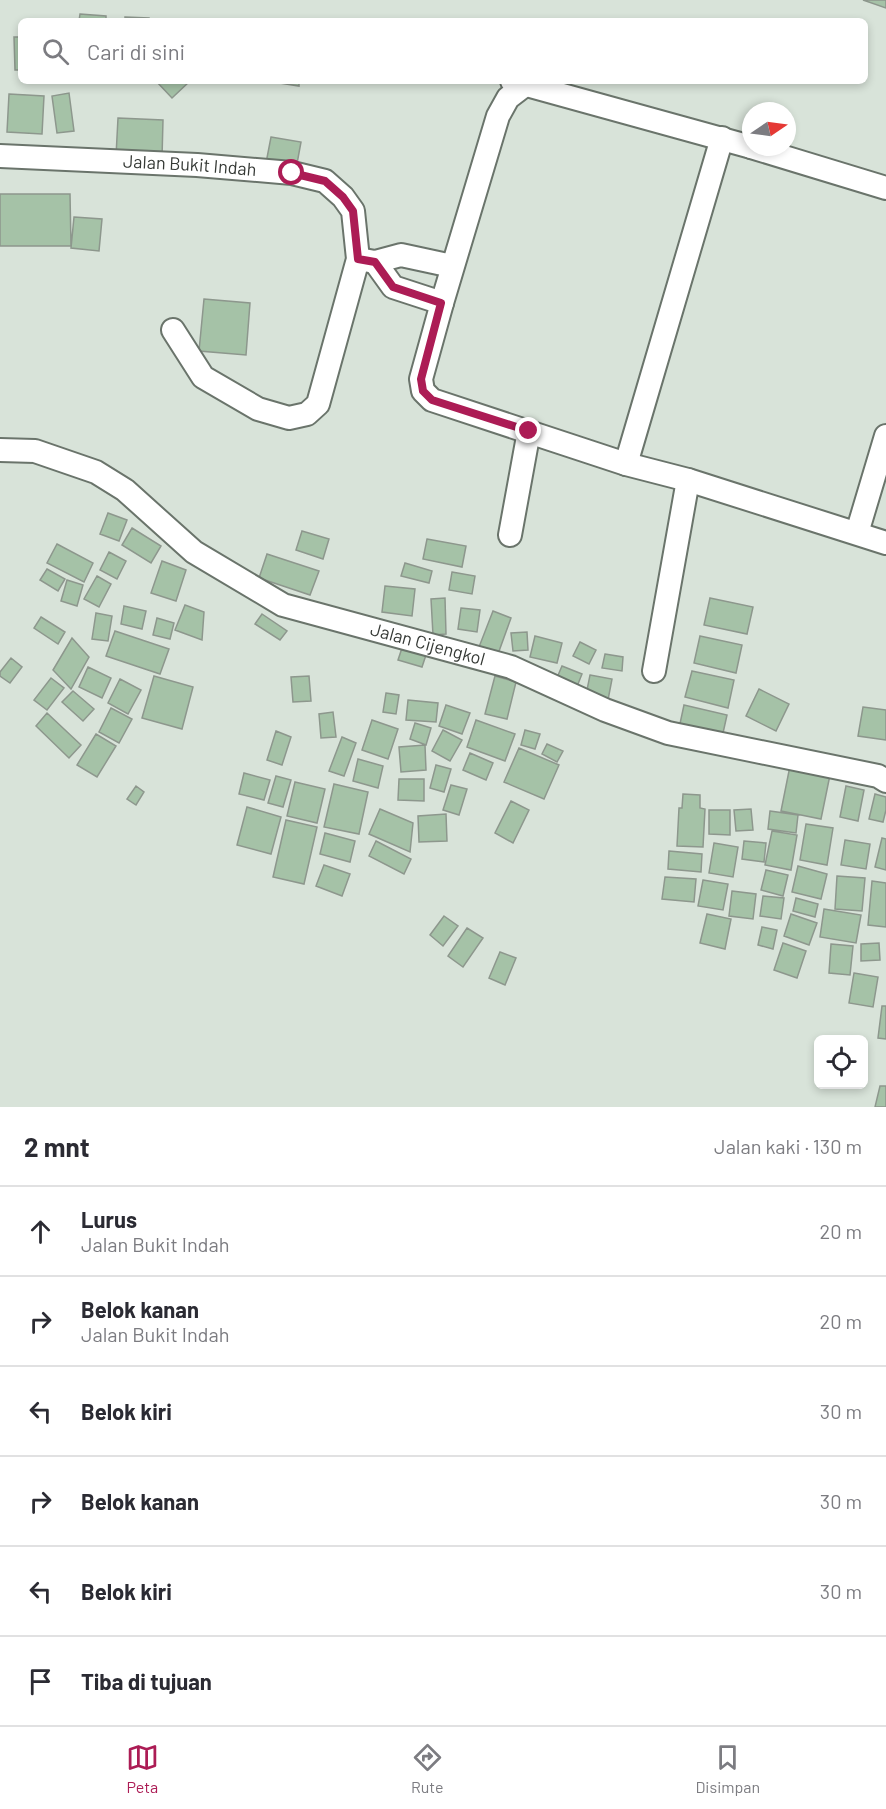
<!DOCTYPE html>
<html lang="id">
<meta charset="utf-8">
<style>
body{margin:0;font-family:Barlow,sans-serif;background:#f7f7f7;color:#2b2b33}
.controls{position:absolute;right:18px;bottom:18px;display:grid;overflow:hidden;border-radius:9px;box-shadow:0 3px 9px #0003}
.controls button{width:54px;height:54px;display:grid;place-items:center;padding:0;border:0;border-bottom:2px solid #e1e1e2;background:#fff;color:#2b2b33;font:30px sans-serif}
.compass{position:absolute;left:742px;top:102px;width:54px;height:54px;border-radius:50%;background:#fff;box-shadow:0 3px 9px #0003;rotate:77deg}
.stop{position:absolute;width:18px;height:18px;margin:-14px;border:4px solid #ac1c55;border-radius:50%;background:#fff}
.stop.end{background:#ac1c55;border-color:#fff;box-shadow:0 2px 6px #0008}
.list{margin:0;padding:0;list-style:none}
h2{display:flex;justify-content:space-between;align-items:center;height:78px;margin:0;padding:0 24px;font-size:26px}
h2 small{font-size:20px;font-weight:400;color:#7c7c81}
.list li{display:grid;grid-template-columns:39px 1fr auto;gap:18px;align-items:center;box-sizing:border-box;height:90px;padding:0 24px;border-top:2px solid #e1e1e2}
.list b{display:block;font-size:22px;white-space:nowrap}
.list p{margin:0;font-size:20px;white-space:nowrap;color:#7c7c81}
.list em{font-size:20px;font-style:normal;color:#7c7c81}
.icon{flex:none;width:33px;height:33px;fill:none;stroke:currentColor;stroke-width:2;stroke-linecap:round;stroke-linejoin:round}
.map{position:relative;flex:none;width:886px;height:1107px;overflow:hidden}
.search{position:absolute;background:#fff;box-shadow:0 3px 9px #0003;left:18px;right:18px;top:18px;height:66px;display:flex;align-items:center;gap:15px;box-sizing:border-box;padding:0 21px;border-radius:9px;color:#7c7c81;font-size:22px}
.sheet{height:618px;background:#fff}
nav{display:flex;justify-content:space-around;align-items:center;box-sizing:border-box;height:84px;border-top:2px solid #e1e1e2;background:#fff;font-size:16px;color:#7c7c81}
nav a{display:grid;justify-items:center;gap:3px}
nav .on{color:#ac1c55}
.map>svg:first-child{display:block}
.building{fill:#a5c2a7;stroke:#8d978d;stroke-width:1.5}
.lines{fill:none;stroke-linecap:round;stroke-linejoin:round}
.minor-casing{stroke:#6a746b;stroke-width:26}
.minor{stroke:#fff;stroke-width:22}
.route{stroke:#ac1c55;stroke-width:8}
.labels{text-anchor:middle;stroke-width:5;stroke-linejoin:round;paint-order:stroke}
.street-label{font-size:18px;fill:#353935;stroke:#e5f1e6}
</style>
<div class="map">
<svg width="886" height="1107" viewBox="0 0 886 1107">
<rect width="100%" height="100%" fill="#d8e3d9"/>
<path class="building" d="M863 0H886V8Z
M80 14 106 16V21H79Z
M125 17 149 18V21H125Z
M14 37H21V70H15Z
M156 81H190L172 98Z
M267 81H299V86Z
M69 93 74 131 57 133 52 96Z
M9 94 44 96 42 134 7 132Z
M118 118 163 120 162 158 116 156Z
M271 137 301 142 296 169 266 163Z
M0 194H70L71 246H0Z
M74 217 102 219 99 251 71 248Z
M204 299 250 303 246 355 199 351Z
M108 513 127 520 119 541 100 534Z
M132 528 161 546 151 563 122 545Z
M302 531 329 539 323 559 296 550Z
M427 539 466 546 462 567 423 559Z
M57 544 93 563 84 582 47 563Z
M109 552 126 561 117 579 100 570Z
M267 554 319 571 310 595 259 578Z
M162 561 186 570 176 601 151 593Z
M405 563 432 571 429 583 401 576Z
M47 569 65 579 58 591 40 580Z
M452 572 475 576 472 594 449 590Z
M97 576 111 584 99 607 84 599Z
M67 580 83 585 77 606 61 601Z
M385 586 415 589 412 616 382 612Z
M445 598 446 634 433 635 431 599Z
M710 598 753 607 747 634 704 625Z
M185 605 204 612 202 640 175 630Z
M124 606 146 611 142 629 121 624Z
M461 608 480 610 477 632 458 629Z
M493 611 511 618 498 654 479 647Z
M96 613 112 616 108 641 92 639Z
M262 614 287 631 280 640 255 624Z
M41 617 65 632 58 644 34 628Z
M157 618 174 623 170 639 153 635Z
M115 631 169 649 160 674 106 656Z
M527 632 528 650 513 651 511 633Z
M535 636 562 643 557 663 530 657Z
M700 636 742 645 736 673 694 663Z
M72 638 89 657 71 689 53 670Z
M580 642 596 650 589 664 573 656Z
M402 648 426 655 422 667 398 660Z
M605 654 623 657 622 671 602 668Z
M11 658 22 667 10 683 0 676V672Z
M562 666 582 674 576 689 556 680Z
M88 667 111 678 102 698 79 687Z
M692 671 734 680 728 708 685 697Z
M590 675 612 679 608 700 586 695Z
M154 676 193 687 182 729 142 718Z
M309 676 311 701 293 702 291 677Z
M495 676 516 682 507 719 485 714Z
M51 678 64 688 47 710 34 700Z
M120 679 141 690 128 714 108 703Z
M759 689 789 704 776 731 746 716Z
M73 691 94 709 83 721 62 702Z
M386 693 399 695 396 714 383 712Z
M408 700 438 703 436 722 406 720Z
M446 705 470 713 462 734 439 726Z
M684 705 727 715 721 742 678 733Z
M863 707 886 710V740L858 736Z
M111 708 132 719 119 743 99 732Z
M333 712 336 737 321 738 319 714Z
M47 713 81 745 69 758 36 726Z
M372 720 398 729 388 759 362 750Z
M476 720 515 734 505 761 467 747Z
M415 723 431 728 426 745 410 739Z
M443 730 462 740 450 761 432 751Z
M525 730 540 734 535 749 521 745Z
M276 731 291 737 282 765 267 760Z
M96 734 116 746 97 777 77 765Z
M342 737 356 743 344 776 329 771Z
M547 744 563 751 557 762 542 754Z
M425 745 426 770 401 772 399 747Z
M519 748 559 765 544 799 504 782Z
M470 753 493 763 486 780 463 770Z
M358 759 383 766 378 788 353 781Z
M436 765 451 769 444 792 430 788Z
M790 766 830 775 821 819 781 811Z
M244 773 270 780 264 800 239 794Z
M276 776 291 780 283 807 268 803Z
M399 779H424V801L398 800Z
M295 782 325 789 317 823 287 816Z
M334 784 368 792 359 834 324 827Z
M451 785 467 789 459 815 443 810Z
M136 786 144 792 136 805 127 799Z
M846 786 864 790 858 821 840 817Z
M683 794 700 795V808L705 809 703 847 677 846 679 808H682Z
M875 794 886 797V810L883 822 869 819Z
M511 801 529 810 513 843 495 833Z
M247 807 281 817 271 854 237 845Z
M380 809 413 823 410 852 369 834Z
M751 809 753 830 736 831 734 810Z
M709 810H730V835L709 834Z
M770 811 798 815 796 833 768 829Z
M446 814 447 841 419 842 418 816Z
M286 820 317 827 304 884 273 877Z
M806 824 833 828 827 865 800 860Z
M772 831 797 835 791 870 765 865Z
M325 833 355 841 350 862 320 854Z
M882 838 886 839V870L875 867Z
M845 840 870 844 866 869 841 865Z
M376 841 411 859 404 874 369 856Z
M744 841 766 843 764 862 742 859Z
M714 843 738 847 733 877 709 873Z
M669 851 702 854 701 872 668 869Z
M324 865 350 874 342 896 316 886Z
M798 866 827 874 821 899 792 892Z
M766 870 788 875 783 896 761 890Z
M837 876 865 878 862 911 835 909Z
M665 877 696 879 694 902 662 899Z
M703 880 728 884 723 910 698 906Z
M872 881 886 883V927L868 925Z
M732 891 756 894 753 919 729 916Z
M763 896 784 898 781 919 760 916Z
M796 898 818 904 815 917 793 911Z
M824 909 861 915 856 943 820 937Z
M707 914 731 919 725 949 700 943Z
M791 914 817 923 809 945 784 936Z
M444 916 458 926 443 946 430 935Z
M762 927 777 930 773 949 758 945Z
M467 928 483 938 463 967 448 956Z
M783 943 806 951 797 978 774 970Z
M879 943 880 960 861 961V944Z
M831 944 853 946 850 975 829 973Z
M500 952 516 958 505 985 489 978Z
M854 973 878 977 873 1007 849 1003Z
M882 1006H886V1039L878 1038Z
M880 1086H886V1107H875Z"/>
<g class="lines">
<defs>
<g id="minor">
<path d="M512 81 751 147"/>
<path d="M525 85 508 98 498 116 442 303 421 379 423 391 432 400 626 464 688 480 886 543"/>
<path d="M751 147 886 188"/>
<path id="s1" d="M0 156 197 165 292 173 325 181 343 197 353 211 358 259 318 404 307 414 289 418 258 409 203 377 173 330"/>
<path d="M358 259 375 262 401 255 452 266"/>
<path d="M375 262 393 287 442 303"/>
<path id="s2" d="M0 450 35 451 96 472 125 490 194 552 283 605 511 667 605 710 668 733 878 776 886 781"/>
<path d="M626 464 722 138"/>
<path d="M857 533 886 436"/>
<path d="M510 535 529 431"/>
<path d="M654 671 688 480"/>
</g>
</defs>
<use href="#minor" class="minor-casing"/>
<use href="#minor" class="minor"/>
</g>
<g class="lines">
<path class="route" d="M292 173 325 181 343 197 353 211 358 259 375 262 393 287 441 303 421 379 423 391 432 400 529 431"/>
</g>
<g class="labels">
<g class="street-label">
<text dy="6" stroke="none"><textPath href="#s1" startOffset="190">Jalan Bukit Indah</textPath></text>
<text dy="6" stroke="none"><textPath href="#s2" startOffset="480">Jalan Cijengkol</textPath></text>
</g>
</g>
</svg>
<div class="controls">
<button><svg class="icon" aria-label="locate" viewBox="0 0 24 24"><circle cx="12" cy="12" r="6"/><path d="M12 2v4M12 18v4M2 12h4M18 12h4"/></svg></button>
</div>
<svg class="compass" viewBox="-18 -18 36 36"><path d="M0-13l5 13h-10z" fill="#e53935"/><path d="M0 13l5-13h-10z" fill="#7c7c81"/></svg>
<div class="stop" style="left:292px;top:173px"></div>
<div class="stop end" style="left:529px;top:431px"></div>
<div class="search"><svg class="icon" aria-label="search" viewBox="0 0 24 24"><circle cx="10" cy="10" r="6"/><path d="M15 15l6 6"/></svg>Cari di sini</div>
</div>
<section class="sheet">
<h2>2 mnt<small>Jalan kaki · 130 m</small></h2>
<ul class="list">
<li><svg class="icon" aria-label="ahead" viewBox="0 0 24 24"><path d="M12 20V5M6 11l6-6 6 6"/></svg><div><b>Lurus</b><p>Jalan Bukit Indah</p></div><em>20 m</em></li>
<li><svg class="icon" aria-label="right" viewBox="0 0 24 24"><path d="M7 20v-9h11M14 6l5 5-5 5"/></svg><div><b>Belok kanan</b><p>Jalan Bukit Indah</p></div><em>20 m</em></li>
<li><svg class="icon" aria-label="left" viewBox="0 0 24 24"><path d="M17 20v-9H6M10 6l-5 5 5 5"/></svg><div><b>Belok kiri</b></div><em>30 m</em></li>
<li><svg class="icon" aria-label="right" viewBox="0 0 24 24"><path d="M7 20v-9h11M14 6l5 5-5 5"/></svg><div><b>Belok kanan</b></div><em>30 m</em></li>
<li><svg class="icon" aria-label="left" viewBox="0 0 24 24"><path d="M17 20v-9H6M10 6l-5 5 5 5"/></svg><div><b>Belok kiri</b></div><em>30 m</em></li>
<li><svg class="icon" aria-label="arrive" viewBox="0 0 24 24"><path d="M6 21V4h12l-3 4 3 4H6"/></svg><div><b>Tiba di tujuan</b></div></li>
</ul>
</section>
<nav>
<a class="on"><svg class="icon" aria-label="map" viewBox="0 0 24 24"><path d="M3 6l6-2 6 2 6-2v14l-6 2-6-2-6 2zM9 4v14M15 6v14"/></svg>Peta</a>
<a><svg class="icon" aria-label="directions" viewBox="0 0 24 24"><path d="M12 3l9 9-9 9-9-9zM9 14v-3h6M13 9l2 2-2 2"/></svg>Rute</a>
<a><svg class="icon" aria-label="saved" viewBox="0 0 24 24"><path d="M7 4h10v16l-5-4-5 4z"/></svg>Disimpan</a>
</nav>
